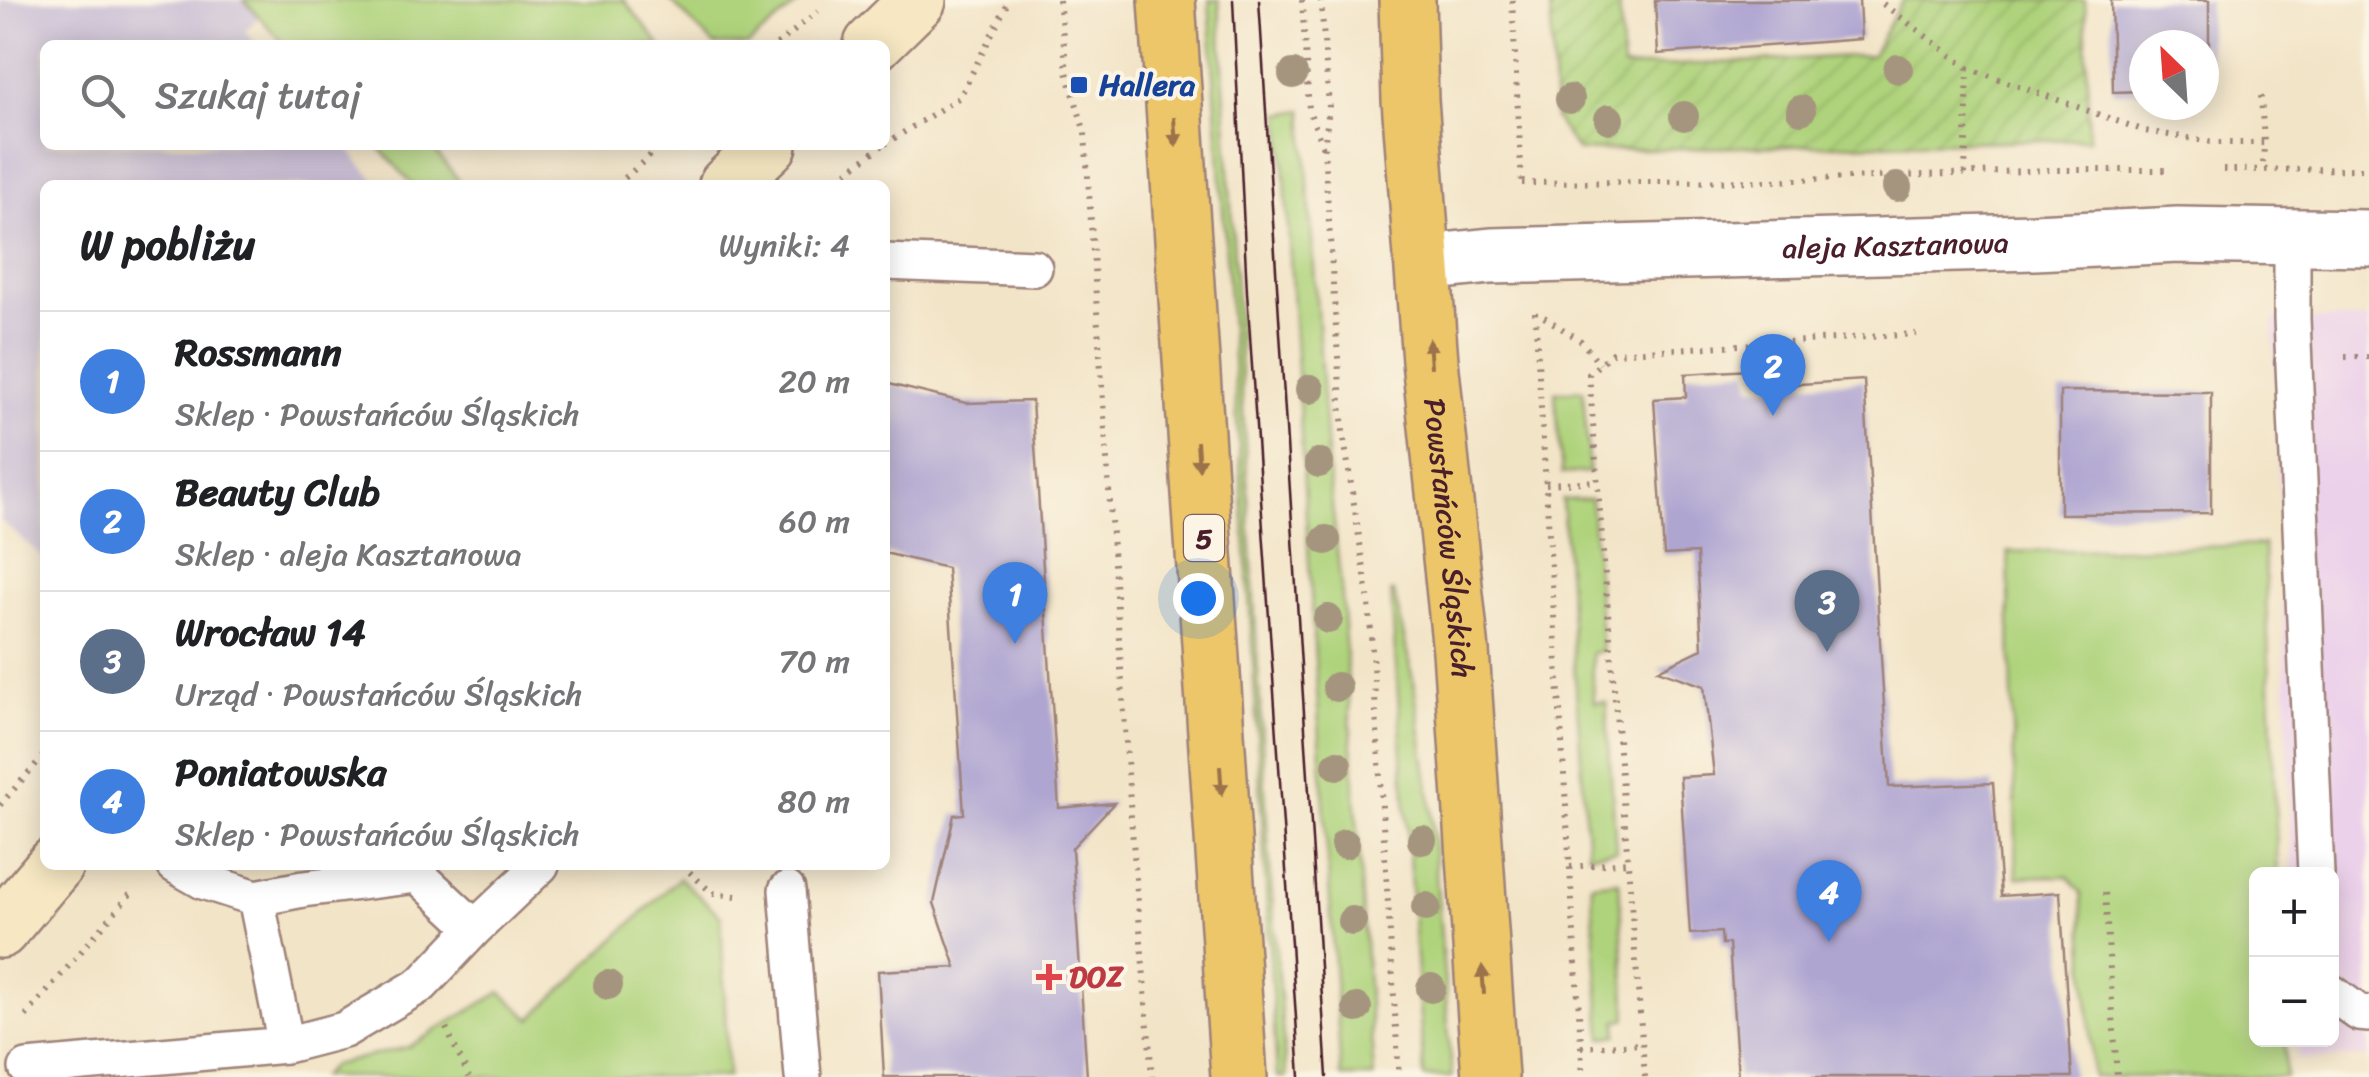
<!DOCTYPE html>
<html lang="pl">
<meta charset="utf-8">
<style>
body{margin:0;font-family:Sriracha,sans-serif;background:#f6f6f6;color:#202124}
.controls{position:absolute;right:30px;bottom:30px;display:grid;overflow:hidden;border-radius:15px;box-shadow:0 5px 25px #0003}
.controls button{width:90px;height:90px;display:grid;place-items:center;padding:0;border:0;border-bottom:2px solid #e0e0e0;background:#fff;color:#202124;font:50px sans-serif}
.compass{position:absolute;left:2129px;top:30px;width:90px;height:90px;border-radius:50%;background:#fff;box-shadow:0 5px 25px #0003;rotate:335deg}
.you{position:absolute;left:1198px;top:598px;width:35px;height:35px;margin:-25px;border:8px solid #fff;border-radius:50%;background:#1a73e8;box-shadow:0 0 0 15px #1a73e833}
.badge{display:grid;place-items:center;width:65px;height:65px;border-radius:50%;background:#0f766e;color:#fff;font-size:32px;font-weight:700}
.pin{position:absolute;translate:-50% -82px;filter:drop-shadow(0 2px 5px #0008)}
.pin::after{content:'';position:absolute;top:52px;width:35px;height:30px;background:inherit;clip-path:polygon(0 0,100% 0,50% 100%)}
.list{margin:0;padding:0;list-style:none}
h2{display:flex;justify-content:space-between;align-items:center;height:130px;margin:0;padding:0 40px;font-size:42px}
h2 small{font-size:32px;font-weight:400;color:#757577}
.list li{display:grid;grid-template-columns:65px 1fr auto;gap:30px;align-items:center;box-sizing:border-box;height:140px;padding:0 40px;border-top:2px solid #e0e0e0}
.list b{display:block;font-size:38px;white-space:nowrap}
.list p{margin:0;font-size:32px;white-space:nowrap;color:#757577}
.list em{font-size:32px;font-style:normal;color:#757577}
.icon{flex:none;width:55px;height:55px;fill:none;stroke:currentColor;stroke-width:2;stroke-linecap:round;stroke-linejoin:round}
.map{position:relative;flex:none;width:2369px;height:1077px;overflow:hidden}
.search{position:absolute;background:#fff;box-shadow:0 5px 25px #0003;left:40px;top:40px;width:850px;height:110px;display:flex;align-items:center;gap:25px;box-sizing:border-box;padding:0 35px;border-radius:15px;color:#757577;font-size:38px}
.panel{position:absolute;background:#fff;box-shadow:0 5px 25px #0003;left:40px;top:180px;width:850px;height:690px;border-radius:15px}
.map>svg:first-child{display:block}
.built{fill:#ecd1ea}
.industrial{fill:#cbbfd5}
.green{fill:#afd37c;stroke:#7c7954;stroke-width:2.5}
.garden{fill:url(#garden-furrows);stroke:#7c7954;stroke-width:2.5}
.building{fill:#afa5d1}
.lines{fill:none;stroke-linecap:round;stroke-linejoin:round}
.lane-casing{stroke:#9e8279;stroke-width:40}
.street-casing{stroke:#9e8279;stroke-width:60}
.secondary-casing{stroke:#9e8279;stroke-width:60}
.primary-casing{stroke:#9e8279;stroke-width:60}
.path{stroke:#9e8279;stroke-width:6;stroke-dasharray:2.5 8;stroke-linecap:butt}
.lane{stroke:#fff;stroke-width:35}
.street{stroke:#fff;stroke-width:55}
.secondary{stroke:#f7e8c3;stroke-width:55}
.primary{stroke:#ecc669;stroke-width:55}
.tram{stroke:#4a1f2b;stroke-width:2.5}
.tree{fill:#a6957e}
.oneway{fill:#9b724a}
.transit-dot{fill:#1a4fb4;stroke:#fcf5e5;stroke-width:4}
.health-dot{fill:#e0444e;stroke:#fcf5e5;stroke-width:4}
.labels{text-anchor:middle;stroke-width:8;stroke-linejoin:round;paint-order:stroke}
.shield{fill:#fcf5e5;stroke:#7f5f63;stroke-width:2.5}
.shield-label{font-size:28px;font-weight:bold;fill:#4a1f2b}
.transit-label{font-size:30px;font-weight:bold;fill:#164399;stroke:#fcf5e5;text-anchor:start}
.street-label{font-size:30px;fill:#4a1f2b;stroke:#fcf5e5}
.health-label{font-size:30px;font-weight:bold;fill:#be3a42;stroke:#fcf5e5;text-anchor:start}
</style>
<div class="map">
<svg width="2369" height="1077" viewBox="0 0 2369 1077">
<defs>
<pattern id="garden-furrows" width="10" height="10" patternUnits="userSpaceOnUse" patternTransform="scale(2.5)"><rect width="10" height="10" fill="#afd37c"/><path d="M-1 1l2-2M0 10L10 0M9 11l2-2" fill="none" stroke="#98b56b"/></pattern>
</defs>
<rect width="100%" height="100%" fill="#fcf5e5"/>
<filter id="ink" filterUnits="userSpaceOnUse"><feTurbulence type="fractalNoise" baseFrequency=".01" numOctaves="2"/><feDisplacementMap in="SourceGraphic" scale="20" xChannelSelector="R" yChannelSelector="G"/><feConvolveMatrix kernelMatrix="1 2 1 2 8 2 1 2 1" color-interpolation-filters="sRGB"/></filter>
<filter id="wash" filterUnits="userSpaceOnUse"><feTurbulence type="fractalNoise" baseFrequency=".0048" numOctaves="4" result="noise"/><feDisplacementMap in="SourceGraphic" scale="40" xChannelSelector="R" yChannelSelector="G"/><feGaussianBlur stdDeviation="2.25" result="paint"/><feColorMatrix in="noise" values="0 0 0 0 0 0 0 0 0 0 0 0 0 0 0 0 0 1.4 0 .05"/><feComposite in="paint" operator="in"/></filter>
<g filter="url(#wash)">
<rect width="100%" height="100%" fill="#f2e4c7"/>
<path class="built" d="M2273 319H2369V1057L2298 1059 2297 1040H2332V874H2292Z"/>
<path class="industrial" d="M0 0H244L259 17 245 31 257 45H45V145H344L379 185H45V559L0 520Z"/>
<path class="green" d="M244 0H624L660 45H285Z
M670 0H802L748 45H714Z
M1209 0H1219L1268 841 1286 1077H1277L1250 611Z
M1303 110 1328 468 1342 595 1374 1077H1341L1281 114Z
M377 145H441L435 151 463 185H413Z
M1583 390 1589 472 1562 474 1555 392Z
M1591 499 1602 651 1592 653 1594 702H1606L1616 850 1588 854 1562 500Z
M2264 545 2278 874H2256V1040H2285L2286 1077H2093L2081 893 2068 876 2017 877 2008 552Z
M1391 592H1394L1414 684 1430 797 1452 1077H1424Z
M679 878 721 916 728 1077H321L333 1065 408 1047 501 992 531 1019Z
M1619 881 1627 1019 1617 1021 1618 1035 1602 1038 1591 884Z"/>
<path class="garden" d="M1550 0H1619L1623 68 1872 55 1903 0H2085L2089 139 1578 151 1555 119Z"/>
<g id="blocks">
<path class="building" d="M1655 0H1859L1861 39 1658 54Z
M2111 0H2209V89L2204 90V45H2144V91L2113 92Z
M1749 370 1751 387 1864 380 1889 787 1993 783 2001 896 2060 892 2072 1077H1738L1729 944H1722L1721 932 1690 934 1680 777 1714 775 1704 686 1658 670 1702 649 1697 553 1664 555 1654 399 1686 397 1685 374Z
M885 383 966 403 1032 401 1059 808 1114 803 1072 848 1087 1077H884L878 971 956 967 934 903 954 815 964 814 947 568 885 553Z
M2060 391 2211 392V513L2060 514Z"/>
</g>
</g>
<g filter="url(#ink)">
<use href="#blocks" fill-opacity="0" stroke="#9e8279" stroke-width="2.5"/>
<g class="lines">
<defs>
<path id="lane" d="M2292 237V319L2316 874
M885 262 1034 268
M175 865 203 881 256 898 286 1045
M787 890 803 1077
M475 928 541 865
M2332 993 2359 1013 2369 1014
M27 1068 286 1045 344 1030 422 984 475 928 418 875 303 889 256 898"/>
<g id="street">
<path id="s1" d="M1424 263 1491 256 2034 242 2178 235 2369 238"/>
</g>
<path id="secondary" d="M872 45 918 0
M727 185 769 145
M0 930 55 865"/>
<g id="primary">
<path d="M1167 0 1239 1077"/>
<path id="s2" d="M1407 0 1410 100 1430 361 1461 651 1490 1077"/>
</g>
</defs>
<use href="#lane" class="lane-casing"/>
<use href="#street" class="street-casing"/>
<use href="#secondary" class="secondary-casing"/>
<use href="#primary" class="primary-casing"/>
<path class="path" d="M1059 0 1067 72 1085 133 1131 817 1152 1077
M1302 0 1309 110 1323 148
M1321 0 1329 107 1324 149 1343 432 1369 602 1399 1077
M1512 0 1522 185
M1883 4 1968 68 1965 175
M777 45 818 11
M1968 68 2145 131 2218 143H2264L2263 168
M2261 96 2264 143
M885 144 960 97 1009 0
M2223 170 2369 169
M1522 183 1772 181 2051 170H2165
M617 185 662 145
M830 185 883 145
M1535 312 1583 1077
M1544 317 1581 341 1600 364
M2345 357H2369
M1546 484 1598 481
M0 805 45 754
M682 865 712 893 736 896
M1570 867 1628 862
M2105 893 2117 1077
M26 1016 132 892
M446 1028 469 1077
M1581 1047 1642 1044
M1645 1077 1589 374 1612 353 1916 334"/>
<use href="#lane" class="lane"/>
<use href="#street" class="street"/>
<use href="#secondary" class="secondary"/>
<use href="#primary" class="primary"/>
<path class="tram" d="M1233 0 1247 292 1300 1077
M1259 0 1327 1077"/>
</g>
<g class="tree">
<circle cx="1898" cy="69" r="15"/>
<circle cx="1293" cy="74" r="15"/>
<circle cx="1570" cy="99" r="15"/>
<circle cx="1801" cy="110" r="15"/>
<circle cx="1684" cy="116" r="15"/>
<circle cx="1609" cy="119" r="15"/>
<circle cx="1897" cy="187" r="15"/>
<circle cx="1310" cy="389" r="15"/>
<circle cx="1319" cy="463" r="15"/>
<circle cx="1326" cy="540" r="15"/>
<circle cx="1328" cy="619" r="15"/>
<circle cx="1337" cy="687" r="15"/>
<circle cx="1337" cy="765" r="15"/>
<circle cx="1422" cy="840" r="15"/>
<circle cx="1345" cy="844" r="15"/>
<circle cx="1426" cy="907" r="15"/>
<circle cx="1352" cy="921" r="15"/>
<circle cx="608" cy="985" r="15"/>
<circle cx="1431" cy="988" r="15"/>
<circle cx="1357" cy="1008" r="15"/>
</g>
<defs><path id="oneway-solid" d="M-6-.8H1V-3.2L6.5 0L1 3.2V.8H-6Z" transform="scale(2.5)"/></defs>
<g class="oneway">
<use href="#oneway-solid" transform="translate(1175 132) rotate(86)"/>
<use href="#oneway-solid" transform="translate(1430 353) rotate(-94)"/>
<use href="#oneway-solid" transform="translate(1198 456) rotate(86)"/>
<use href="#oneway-solid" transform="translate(1221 781) rotate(86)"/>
<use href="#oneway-solid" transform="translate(1483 980) rotate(-94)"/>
</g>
</g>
<rect class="transit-dot" x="1069" y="75" width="20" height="20" rx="5"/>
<path class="health-dot" d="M1044 962h10v10h10v10h-10v10h-10v-10h-10v-10h10z"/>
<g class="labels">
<rect class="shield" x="1184" y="515" width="40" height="46" rx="8"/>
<g class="shield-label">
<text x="1204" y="548">5</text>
</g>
<g class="transit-label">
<text x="1099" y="95">Hallera</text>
</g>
<g class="street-label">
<text dy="10" stroke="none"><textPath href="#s1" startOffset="472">aleja Kasztanowa</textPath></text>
<text dy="10" stroke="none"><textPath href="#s2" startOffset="540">Powstańców Śląskich</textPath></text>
</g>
<g class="health-label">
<text x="1069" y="987">DOZ</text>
</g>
</g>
</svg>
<div class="controls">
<button>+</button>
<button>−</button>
</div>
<svg class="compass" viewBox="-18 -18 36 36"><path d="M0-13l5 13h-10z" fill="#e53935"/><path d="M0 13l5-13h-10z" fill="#757577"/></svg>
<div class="you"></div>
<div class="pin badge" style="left:1015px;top:644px;background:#3f7fe0">1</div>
<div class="pin badge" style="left:1773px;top:416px;background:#3f7fe0">2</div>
<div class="pin badge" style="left:1827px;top:652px;background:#5c6f8a">3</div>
<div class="pin badge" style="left:1829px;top:942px;background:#3f7fe0">4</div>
<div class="search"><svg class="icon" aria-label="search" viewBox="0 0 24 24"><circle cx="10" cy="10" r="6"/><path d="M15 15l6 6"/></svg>Szukaj tutaj</div>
<section class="panel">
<h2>W pobliżu<small>Wyniki: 4</small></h2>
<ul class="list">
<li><span class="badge" style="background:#3f7fe0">1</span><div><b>Rossmann</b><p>Sklep · Powstańców Śląskich</p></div><em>20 m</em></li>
<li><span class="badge" style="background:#3f7fe0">2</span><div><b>Beauty Club</b><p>Sklep · aleja Kasztanowa</p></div><em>60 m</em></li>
<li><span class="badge" style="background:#5c6f8a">3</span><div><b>Wrocław 14</b><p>Urząd · Powstańców Śląskich</p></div><em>70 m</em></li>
<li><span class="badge" style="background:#3f7fe0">4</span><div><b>Poniatowska</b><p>Sklep · Powstańców Śląskich</p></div><em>80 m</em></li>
</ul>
</section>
</div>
